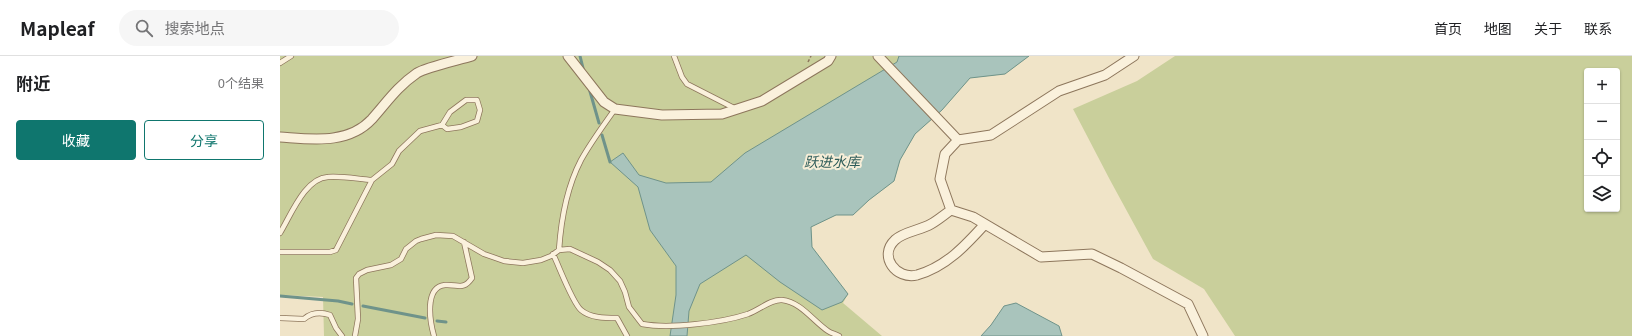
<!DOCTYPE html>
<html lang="zh">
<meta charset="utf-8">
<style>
body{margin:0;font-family:Georgia,"Noto Sans SC",serif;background:#f6f6f6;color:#202124}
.controls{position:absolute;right:12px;top:12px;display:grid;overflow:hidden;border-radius:4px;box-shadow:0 1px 3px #0004}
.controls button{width:36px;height:36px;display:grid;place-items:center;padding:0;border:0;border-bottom:1px solid #e0e0e0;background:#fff;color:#202124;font:20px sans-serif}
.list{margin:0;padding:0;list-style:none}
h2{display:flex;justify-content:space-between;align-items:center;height:52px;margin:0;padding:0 16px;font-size:17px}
h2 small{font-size:13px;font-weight:400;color:#757577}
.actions{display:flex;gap:8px;padding:12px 16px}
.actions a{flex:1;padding:9px 0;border:1px solid #0f766e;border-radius:4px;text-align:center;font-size:14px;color:#0f766e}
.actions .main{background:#0f766e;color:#fff}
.icon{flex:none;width:22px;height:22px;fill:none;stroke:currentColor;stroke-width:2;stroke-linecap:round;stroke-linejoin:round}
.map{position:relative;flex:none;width:1352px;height:280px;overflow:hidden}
header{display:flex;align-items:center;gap:24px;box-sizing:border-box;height:56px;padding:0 20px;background:#fff;border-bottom:1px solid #e0e0e0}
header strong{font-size:19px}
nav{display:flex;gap:22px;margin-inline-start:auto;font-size:14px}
.search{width:280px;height:36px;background:#f6f6f6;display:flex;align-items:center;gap:10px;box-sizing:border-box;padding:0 14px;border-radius:22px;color:#757577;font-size:15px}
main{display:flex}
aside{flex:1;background:#fff}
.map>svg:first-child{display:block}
.green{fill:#c9cf9b;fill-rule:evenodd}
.water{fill:#a9c4bc;stroke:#6f938a}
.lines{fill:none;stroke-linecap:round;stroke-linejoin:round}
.stream{stroke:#6f938a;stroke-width:3}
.service-casing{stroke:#8d765c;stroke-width:6}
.minor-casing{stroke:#8d765c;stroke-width:11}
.path{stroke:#8d765c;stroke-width:1.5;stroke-dasharray:3 2;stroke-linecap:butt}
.service{stroke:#faf1dc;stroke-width:4.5}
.minor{stroke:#faf1dc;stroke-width:9}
.labels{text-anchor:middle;stroke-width:4;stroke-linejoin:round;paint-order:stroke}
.water-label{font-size:14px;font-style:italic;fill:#2f5d5a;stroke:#f7eed8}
</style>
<header>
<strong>Mapleaf</strong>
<div class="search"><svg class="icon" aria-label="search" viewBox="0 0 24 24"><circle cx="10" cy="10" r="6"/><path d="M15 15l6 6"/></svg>搜索地点</div>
<nav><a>首页</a><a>地图</a><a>关于</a><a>联系</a></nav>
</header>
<main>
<aside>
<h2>附近<small>0个结果</small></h2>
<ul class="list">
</ul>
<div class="actions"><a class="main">收藏</a><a>分享</a></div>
</aside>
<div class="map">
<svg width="1352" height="280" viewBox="0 0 1352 280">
<rect width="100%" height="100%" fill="#f0e4c8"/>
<path class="green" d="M0 0H749L725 18 690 22 662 54 635 78 620 104 614 125 589 144 573 159H556L531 171 532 191 568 238 563 247 602 280H44L43 241 0 239Z
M895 0H1352V280H955L924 233 873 203 830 124 793 53 857 25ZM1307 15H1337V153H1307Z"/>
<path class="water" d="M619 0H749L725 18 690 22 662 54 635 78 620 104 614 125 589 144 573 159H556L531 171 532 191 568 238 562 246 542 254 500 226 466 199 420 228 409 255 407 280H390L396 239V210L370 174 358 131 330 106 343 97 359 119 386 127 431 126 465 97 617 6Z
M736 247 779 270 782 280H701L711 269 724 250Z"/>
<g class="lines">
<path class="stream" d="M300 0 304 16
M309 32 319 67
M322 79 330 106
M0 240 58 245 72 248
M83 250 145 262
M157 265 166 266"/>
<defs>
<path id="service" d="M394 0 402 21 407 28 456 53
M0 7 11 0
M0 177C11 159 25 122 48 121 63 120 78 123 92 124L112 108 119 95 140 75 162 69 170 56 186 44H197L200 54 197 65 181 71 167 73 162 69
M279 194C281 164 287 131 301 104 311 86 323 70 335 53
M0 196H50L56 194 92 124
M273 198C279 210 292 246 301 254 310 262 325 262 337 262L347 280
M0 262 24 263C32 256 41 256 50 259L56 272 62 280
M75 280 78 263 76 222 79 218 87 214 111 209 121 203 126 193 136 185 141 183 156 179 173 180 204 198 224 205 243 207 261 204 271 200 279 194 290 193 318 206 330 214 340 225 345 236 349 251 362 268C389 273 441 267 468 258 479 254 491 243 502 244 521 246 533 265 548 275 551 277 555 278 559 280
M154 280C150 266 144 231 165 229 178 228 183 235 192 222L184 186"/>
<path id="minor" d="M288 0 324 46 335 53 382 59 442 58 482 45 548 5 551 0
M598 0 678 84
M854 0 825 19 779 35 711 79 678 84 665 98 660 123 671 154 693 161 761 201 812 198 841 212 908 248 923 280
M0 81C31 83 68 89 92 63 107 46 118 30 137 17 147 11 179 4 192 0
M671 154C665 158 658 164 651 168 641 174 623 176 615 184 598 200 616 224 637 219 666 211 686 189 705 168"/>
</defs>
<use href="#service" class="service-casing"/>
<use href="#minor" class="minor-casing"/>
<path class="path" d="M528 6 531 0"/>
<use href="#service" class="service"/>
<use href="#minor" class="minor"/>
</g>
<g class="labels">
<g class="water-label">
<text x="552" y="111">跃进水库</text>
</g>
</g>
</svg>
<div class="controls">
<button>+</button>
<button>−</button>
<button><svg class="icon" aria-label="locate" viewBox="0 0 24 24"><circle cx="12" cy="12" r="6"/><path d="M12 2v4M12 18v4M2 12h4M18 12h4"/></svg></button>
<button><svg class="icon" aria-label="layers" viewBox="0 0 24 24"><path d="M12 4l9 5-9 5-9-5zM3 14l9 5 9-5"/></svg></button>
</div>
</div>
</main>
